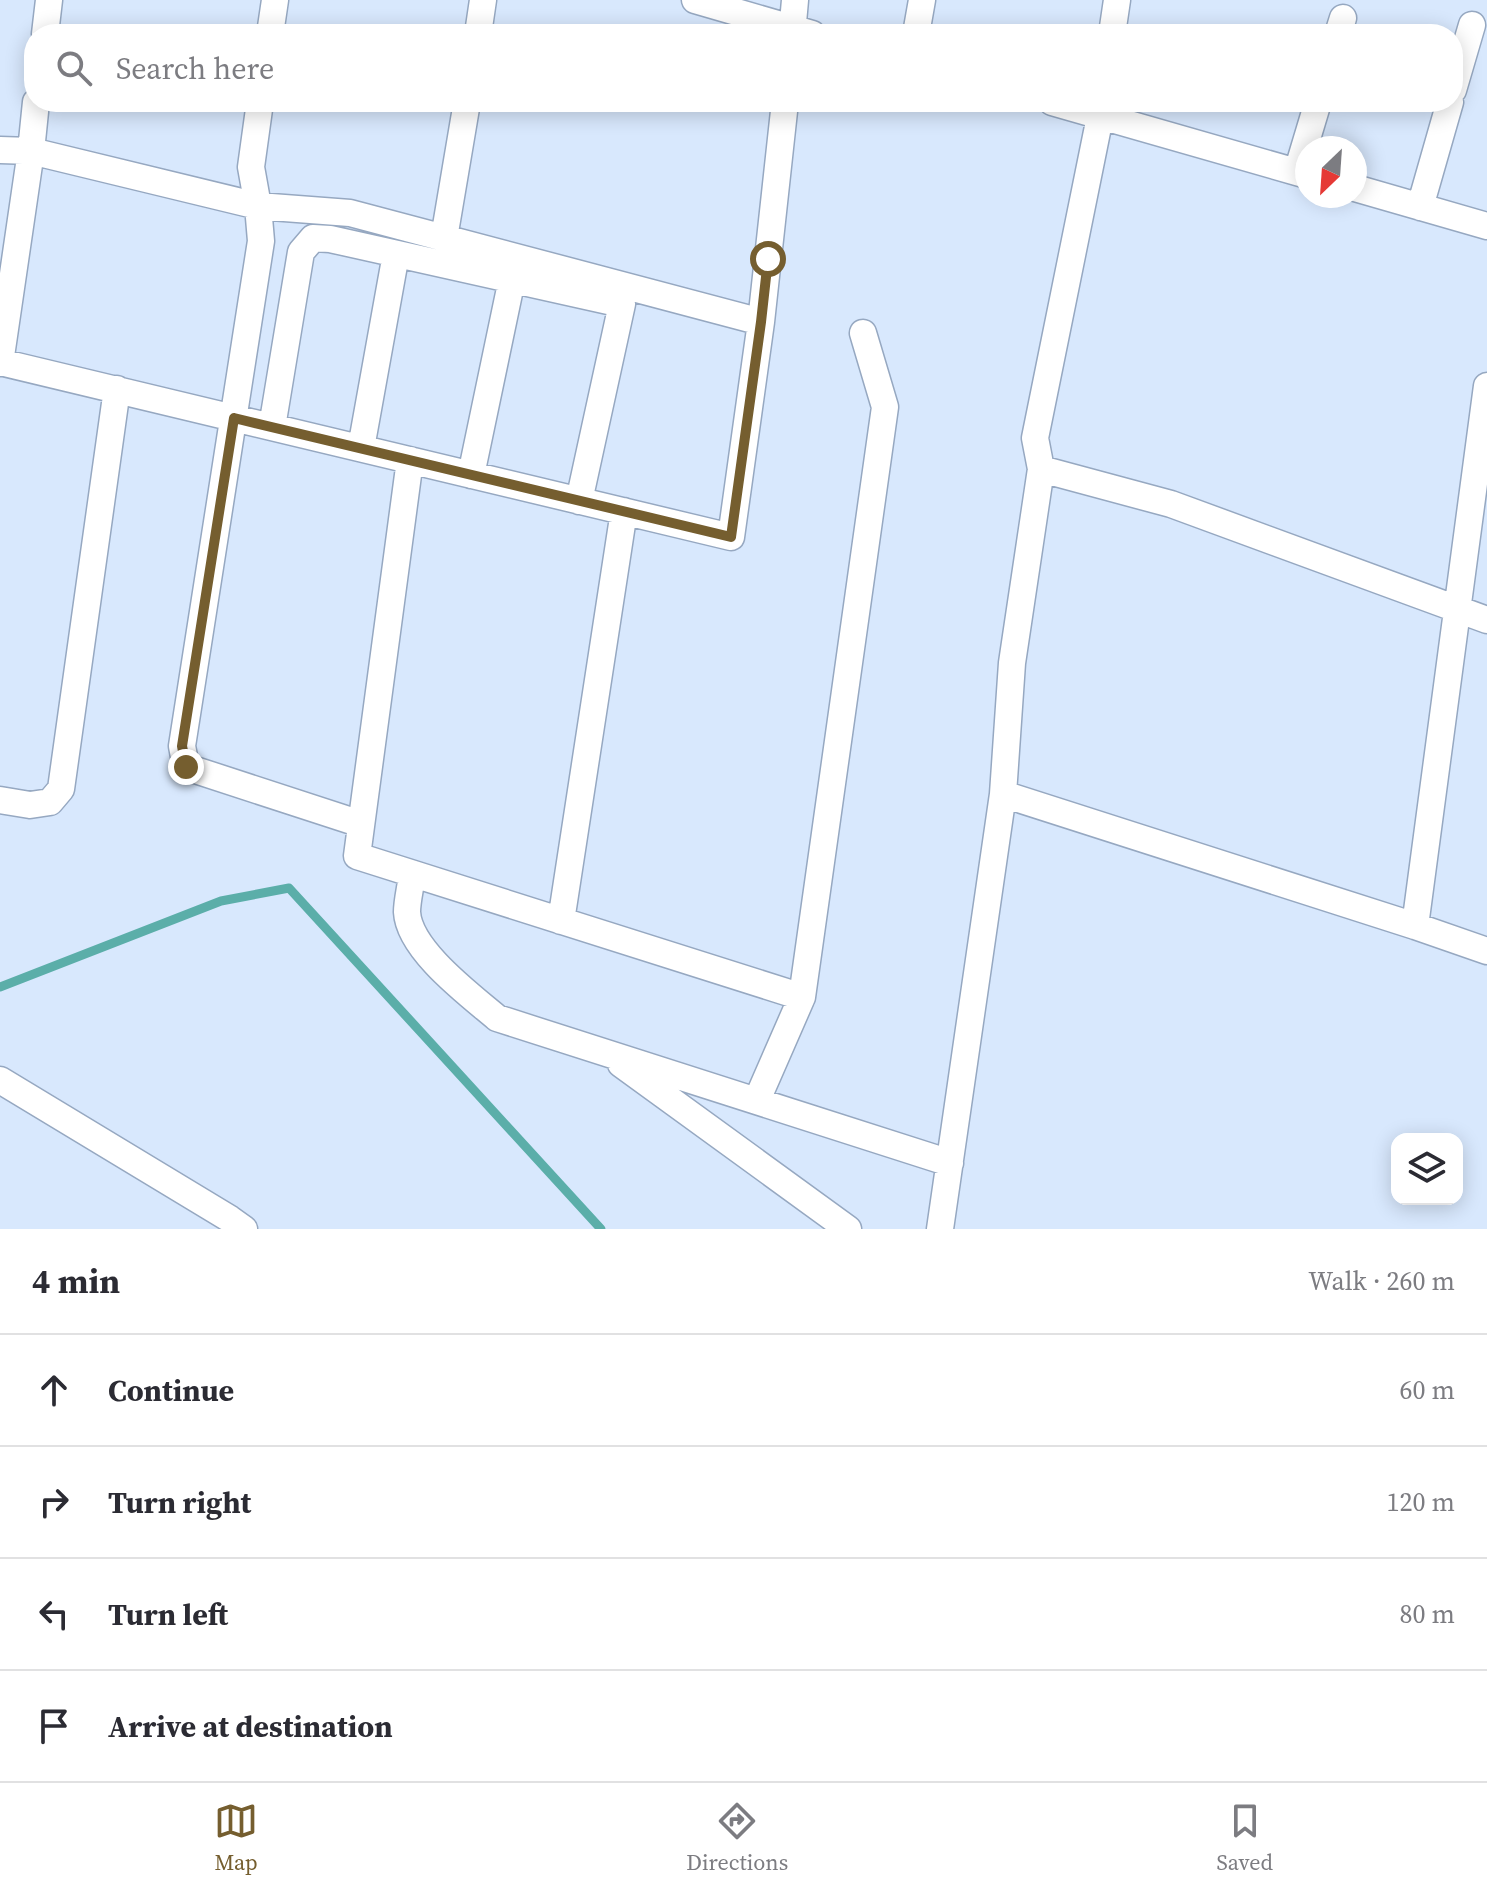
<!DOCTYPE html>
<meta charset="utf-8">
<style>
body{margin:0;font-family:"Source Serif 4",serif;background:#f2f2f3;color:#2b2b33}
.controls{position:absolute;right:24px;bottom:24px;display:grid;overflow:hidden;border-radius:16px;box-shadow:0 4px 20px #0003}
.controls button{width:72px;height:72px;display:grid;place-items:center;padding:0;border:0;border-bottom:2px solid #e1e1e2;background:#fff;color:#2b2b33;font:40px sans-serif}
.compass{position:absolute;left:1295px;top:136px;width:72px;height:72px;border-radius:50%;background:#fff;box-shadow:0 4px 20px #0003;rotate:205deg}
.stop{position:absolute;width:24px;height:24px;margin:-18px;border:6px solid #755e2f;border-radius:50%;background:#fff}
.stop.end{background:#755e2f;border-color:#fff;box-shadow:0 2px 8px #0008}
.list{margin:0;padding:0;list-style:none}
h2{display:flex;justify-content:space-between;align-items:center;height:104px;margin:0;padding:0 32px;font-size:34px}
h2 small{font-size:26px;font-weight:400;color:#7c7c81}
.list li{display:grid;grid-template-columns:52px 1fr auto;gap:24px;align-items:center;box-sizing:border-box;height:112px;padding:0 32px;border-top:2px solid #e1e1e2}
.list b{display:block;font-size:30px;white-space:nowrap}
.list em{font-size:26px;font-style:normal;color:#7c7c81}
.icon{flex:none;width:44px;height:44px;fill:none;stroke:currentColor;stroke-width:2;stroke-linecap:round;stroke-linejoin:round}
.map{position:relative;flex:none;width:1487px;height:1229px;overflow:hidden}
.search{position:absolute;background:#fff;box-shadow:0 4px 20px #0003;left:24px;right:24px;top:24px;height:88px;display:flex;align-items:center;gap:20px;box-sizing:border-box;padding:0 28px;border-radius:32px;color:#7c7c81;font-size:30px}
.sheet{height:552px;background:#fff}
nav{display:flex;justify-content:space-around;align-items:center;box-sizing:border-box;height:112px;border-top:2px solid #e1e1e2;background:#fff;font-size:22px;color:#7c7c81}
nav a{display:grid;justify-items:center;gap:4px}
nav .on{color:#755e2f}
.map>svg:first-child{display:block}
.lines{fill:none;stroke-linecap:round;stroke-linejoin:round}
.stream{stroke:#5baea9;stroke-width:9}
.street-casing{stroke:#96a8c1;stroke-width:29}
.street{stroke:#fff;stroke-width:26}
.route{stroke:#755e2f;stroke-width:10}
</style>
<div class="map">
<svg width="1487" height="1229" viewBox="0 0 1487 1229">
<rect width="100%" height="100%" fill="#d8e8fd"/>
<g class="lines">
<path class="stream" d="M0 987 221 901 289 888 601 1229"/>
<defs>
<path id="street" d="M695 0 812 34
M45 34 49 0
M270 34 275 0
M478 34 483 0
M792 34 795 0
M916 34 922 0
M1112 34 1117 0
M1338 34 1343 18
M1453 90 1472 25
M260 102 251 167 258 206 261 241 182 746 186 767 361 824
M1052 102 1307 175
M0 150 31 151 0 363
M1297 172 1318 102
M1355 188 1487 226
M1420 207 1450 102
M444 238 467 102
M761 322 785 102
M0 362 731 537 761 322 350 213 258 206 31 151 36 102
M272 427 301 252 313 238 330 239 622 304 579 501
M361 448 396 254
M410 460 357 856 802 997
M1041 469 1171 504 1487 620
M471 475 512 279
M1003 794 1012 663 1041 469 1035 438 1103 102
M0 800 30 805 50 802 61 789 117 389
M412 874C411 886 407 900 407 912 409 950 470 995 497 1018L950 1163
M561 921 624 511
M1415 926 1487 386
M621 1064 848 1229
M0 1080 230 1219 244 1229
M757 1100 802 997 885 407 863 333
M940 1229 1003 794 1415 926 1487 951"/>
</defs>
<use href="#street" class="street-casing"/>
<use href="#street" class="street"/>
</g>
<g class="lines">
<path class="route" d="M186 767 182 746 234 418 731 537 761 322 768 259"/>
</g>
</svg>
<div class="controls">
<button><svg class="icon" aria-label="layers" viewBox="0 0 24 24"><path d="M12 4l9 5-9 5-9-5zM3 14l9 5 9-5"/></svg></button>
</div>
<svg class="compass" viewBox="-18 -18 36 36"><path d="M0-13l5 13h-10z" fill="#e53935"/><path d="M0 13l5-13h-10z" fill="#7c7c81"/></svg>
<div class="stop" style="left:768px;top:259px"></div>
<div class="stop end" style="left:186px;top:767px"></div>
<div class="search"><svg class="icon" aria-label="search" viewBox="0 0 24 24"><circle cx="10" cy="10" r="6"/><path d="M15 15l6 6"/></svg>Search here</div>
</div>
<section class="sheet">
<h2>4 min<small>Walk · 260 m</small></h2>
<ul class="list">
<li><svg class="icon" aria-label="ahead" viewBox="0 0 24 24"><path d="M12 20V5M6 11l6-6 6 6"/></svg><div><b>Continue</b></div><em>60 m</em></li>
<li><svg class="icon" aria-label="right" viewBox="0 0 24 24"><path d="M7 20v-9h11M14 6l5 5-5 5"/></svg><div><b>Turn right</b></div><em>120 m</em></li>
<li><svg class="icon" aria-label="left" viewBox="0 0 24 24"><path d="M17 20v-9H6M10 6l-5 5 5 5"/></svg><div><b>Turn left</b></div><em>80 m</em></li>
<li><svg class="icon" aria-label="arrive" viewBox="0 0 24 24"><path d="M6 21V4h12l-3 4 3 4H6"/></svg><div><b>Arrive at destination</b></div></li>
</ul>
</section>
<nav>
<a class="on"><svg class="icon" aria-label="map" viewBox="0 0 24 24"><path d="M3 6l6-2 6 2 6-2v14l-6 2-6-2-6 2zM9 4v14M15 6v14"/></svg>Map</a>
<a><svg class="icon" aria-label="directions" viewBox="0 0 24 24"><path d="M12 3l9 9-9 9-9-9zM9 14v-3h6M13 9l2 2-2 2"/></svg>Directions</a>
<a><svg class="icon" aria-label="saved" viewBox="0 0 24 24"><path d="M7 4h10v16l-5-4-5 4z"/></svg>Saved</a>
</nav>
